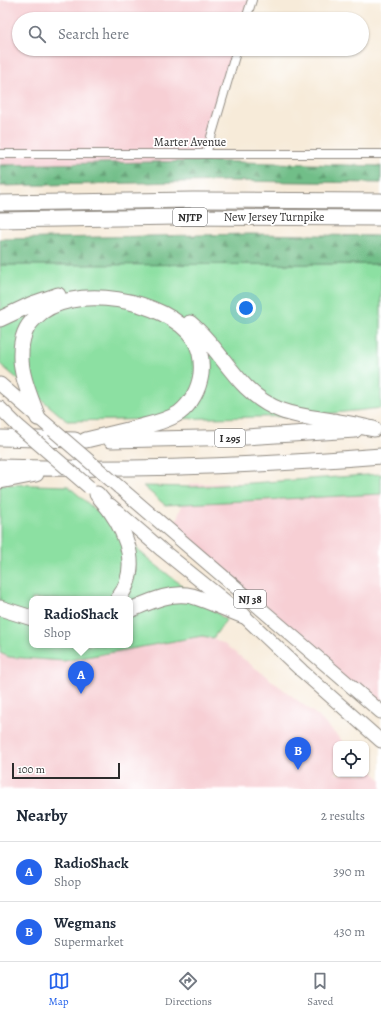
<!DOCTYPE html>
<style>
body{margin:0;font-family:Alegreya,serif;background:#f2f2f3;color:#1f2937}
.controls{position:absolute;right:12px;bottom:12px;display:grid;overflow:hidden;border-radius:8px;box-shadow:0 1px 3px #0004}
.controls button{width:36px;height:36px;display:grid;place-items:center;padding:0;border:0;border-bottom:1px solid #e0e1e3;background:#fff;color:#1f2937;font:20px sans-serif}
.scale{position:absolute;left:12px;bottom:10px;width:108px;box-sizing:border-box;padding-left:4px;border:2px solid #2b2b2b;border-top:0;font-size:11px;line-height:14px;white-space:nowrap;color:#2b2b2b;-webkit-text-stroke:3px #fff;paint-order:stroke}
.you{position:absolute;left:246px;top:308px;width:14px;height:14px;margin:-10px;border:3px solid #fff;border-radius:50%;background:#1a73e8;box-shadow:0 0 0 6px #1a73e833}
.badge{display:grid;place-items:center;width:26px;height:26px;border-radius:50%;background:#2563eb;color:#fff;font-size:13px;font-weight:700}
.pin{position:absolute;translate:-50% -33px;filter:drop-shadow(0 1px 2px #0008)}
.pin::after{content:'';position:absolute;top:21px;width:14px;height:12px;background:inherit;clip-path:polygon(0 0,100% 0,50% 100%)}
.popup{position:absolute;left:29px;top:596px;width:104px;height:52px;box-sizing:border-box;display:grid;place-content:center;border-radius:8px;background:#fff;filter:drop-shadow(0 1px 3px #0005);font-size:13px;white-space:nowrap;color:#747a83}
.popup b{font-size:15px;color:#1f2937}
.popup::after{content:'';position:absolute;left:50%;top:100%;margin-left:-8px;border:8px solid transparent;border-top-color:#fff}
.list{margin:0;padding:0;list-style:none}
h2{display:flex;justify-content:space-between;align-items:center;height:52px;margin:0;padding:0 16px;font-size:17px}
h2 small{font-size:13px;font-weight:400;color:#747a83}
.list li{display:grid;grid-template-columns:26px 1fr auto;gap:12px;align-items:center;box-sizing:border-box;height:60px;padding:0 16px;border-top:1px solid #e0e1e3}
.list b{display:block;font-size:15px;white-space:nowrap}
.list p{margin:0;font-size:13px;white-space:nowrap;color:#747a83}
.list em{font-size:13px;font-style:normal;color:#747a83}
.icon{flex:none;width:22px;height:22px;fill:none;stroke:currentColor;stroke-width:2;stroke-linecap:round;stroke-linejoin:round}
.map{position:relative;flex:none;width:381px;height:789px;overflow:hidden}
.search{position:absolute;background:#fff;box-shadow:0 1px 3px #0004;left:12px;right:12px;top:12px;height:44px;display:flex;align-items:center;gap:10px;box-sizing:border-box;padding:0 14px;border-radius:22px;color:#747a83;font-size:15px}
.sheet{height:172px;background:#fff}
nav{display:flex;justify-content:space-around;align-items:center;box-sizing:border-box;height:56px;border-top:1px solid #e0e1e3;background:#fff;font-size:11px;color:#747a83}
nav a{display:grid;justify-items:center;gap:2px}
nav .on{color:#2563eb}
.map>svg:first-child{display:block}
.built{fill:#f7cfd4}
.grass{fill:#8ce0a2;stroke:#5c8666;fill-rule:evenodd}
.forest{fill:url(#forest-firs);stroke:#4e745a}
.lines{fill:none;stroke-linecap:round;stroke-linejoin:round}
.minor-casing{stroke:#918b82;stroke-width:10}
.trunk-casing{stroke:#918b82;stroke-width:15}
.motorway-casing{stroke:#918b82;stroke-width:17}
.minor{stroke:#fff;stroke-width:8}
.trunk{stroke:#fff;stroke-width:13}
.motorway{stroke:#fff;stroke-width:15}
.trunk-bridge-casing{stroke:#918b82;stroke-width:15;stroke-linecap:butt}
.trunk-bridge{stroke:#fff;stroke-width:13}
.labels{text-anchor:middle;stroke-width:3.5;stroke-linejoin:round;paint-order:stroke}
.shield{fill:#fff;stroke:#6b6b6b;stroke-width:1}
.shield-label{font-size:11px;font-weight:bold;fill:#2b2b2b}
.street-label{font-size:12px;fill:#2b2b2b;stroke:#fff}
</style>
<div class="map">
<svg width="381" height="789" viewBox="0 0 381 789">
<defs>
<pattern id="forest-firs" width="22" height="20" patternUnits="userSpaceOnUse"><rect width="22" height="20" fill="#71be88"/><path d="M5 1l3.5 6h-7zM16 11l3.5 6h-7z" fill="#5d9b6f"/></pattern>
</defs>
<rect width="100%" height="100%" fill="#fff"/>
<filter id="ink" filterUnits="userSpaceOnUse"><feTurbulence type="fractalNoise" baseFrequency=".025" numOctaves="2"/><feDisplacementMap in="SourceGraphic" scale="8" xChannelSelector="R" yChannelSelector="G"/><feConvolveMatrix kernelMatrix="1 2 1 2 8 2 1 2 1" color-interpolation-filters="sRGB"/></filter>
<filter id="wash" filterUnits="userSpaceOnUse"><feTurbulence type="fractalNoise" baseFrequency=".012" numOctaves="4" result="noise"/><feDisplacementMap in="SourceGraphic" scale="16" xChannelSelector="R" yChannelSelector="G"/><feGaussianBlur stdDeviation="0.9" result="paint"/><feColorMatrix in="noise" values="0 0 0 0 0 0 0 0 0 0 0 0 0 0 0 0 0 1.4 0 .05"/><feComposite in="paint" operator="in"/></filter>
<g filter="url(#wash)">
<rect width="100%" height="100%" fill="#f7ebd9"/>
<path class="built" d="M0 0H253L247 19H19V49H237L220 104 199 179 82 182 0 187Z
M381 476V712L172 532 190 484 284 482Z
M202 636 213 638 224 644 318 716 345 744H336V774H366V765L381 780V789H0V653L9 657 36 660Z"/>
<path class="grass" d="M381 264V408L307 416 67 421 0 364V265Z
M381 474V494L165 505 143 486 193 487Z
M0 484 68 486 122 533 133 543 138 550 152 562 226 620 213 638 202 636 64 661 9 657 0 653ZM32 599H130V645H32Z"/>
<path class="forest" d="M203 161 381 166V183L227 181 0 186V165Z
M250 234 381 236V264L0 265V239Z"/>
</g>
<g filter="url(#ink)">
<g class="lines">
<defs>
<path id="minor" d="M246 19 252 0
M0 154H381
M206 154 237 49"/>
<path id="trunk" d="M0 384 53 430
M0 408 18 426
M119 487 381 712
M110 505 162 550 244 616 302 671 381 741"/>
<path id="motorway" d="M0 203 193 200 381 201
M0 220 177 217 381 218
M0 319 32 304 58 295
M190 323C212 341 226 367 246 387 273 414 296 415 332 421 346 423 360 426 374 429
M38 418C31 398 20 375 21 354 21 341 25 327 35 318 70 281 167 299 194 339 201 350 202 363 201 374 199 389 191 404 179 413 167 421 151 424 136 428 120 432 103 436 86 440
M0 438 75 440
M111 440 246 437 355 430
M0 467C127 471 255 466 381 456
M0 481 36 474
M97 494C122 522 145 564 118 599
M0 608 32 618
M130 610C149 602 171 591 192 596 210 601 227 610 244 616"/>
</defs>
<use href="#minor" class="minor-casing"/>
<use href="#trunk" class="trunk-casing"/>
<use href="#motorway" class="motorway-casing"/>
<use href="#minor" class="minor"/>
<use href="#trunk" class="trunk"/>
<use href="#motorway" class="motorway"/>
<defs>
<path id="trunk-bridge" d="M18 426 89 487
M53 430 119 487"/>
</defs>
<use href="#trunk-bridge" class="trunk-bridge-casing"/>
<use href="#trunk-bridge" class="trunk-bridge"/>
</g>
</g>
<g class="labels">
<g class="shield">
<rect x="173" y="208" width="34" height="18" rx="3"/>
<rect x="215" y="429" width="30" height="18" rx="3"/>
<rect x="234" y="590" width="32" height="18" rx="3"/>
</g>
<g class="shield-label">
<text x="190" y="221">NJTP</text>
<text x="230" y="442">I 295</text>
<text x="250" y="603">NJ 38</text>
</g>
<g class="street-label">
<text x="190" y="146">Marter Avenue</text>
<text x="274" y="221">New Jersey Turnpike</text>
</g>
</g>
</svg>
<div class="controls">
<button><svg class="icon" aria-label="locate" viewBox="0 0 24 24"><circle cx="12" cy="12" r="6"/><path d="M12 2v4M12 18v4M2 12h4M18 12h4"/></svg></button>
</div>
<div class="scale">100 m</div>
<div class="you"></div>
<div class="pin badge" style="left:81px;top:694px">A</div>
<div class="popup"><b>RadioShack</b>Shop</div>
<div class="pin badge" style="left:298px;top:770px">B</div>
<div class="search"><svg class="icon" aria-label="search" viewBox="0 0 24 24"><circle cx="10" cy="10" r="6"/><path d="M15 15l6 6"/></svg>Search here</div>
</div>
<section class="sheet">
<h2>Nearby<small>2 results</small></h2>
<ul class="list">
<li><span class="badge">A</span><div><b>RadioShack</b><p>Shop</p></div><em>390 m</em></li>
<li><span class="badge">B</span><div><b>Wegmans</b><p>Supermarket</p></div><em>430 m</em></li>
</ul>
</section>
<nav>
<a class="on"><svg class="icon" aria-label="map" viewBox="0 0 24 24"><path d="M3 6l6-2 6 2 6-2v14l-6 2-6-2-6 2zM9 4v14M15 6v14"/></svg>Map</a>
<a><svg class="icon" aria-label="directions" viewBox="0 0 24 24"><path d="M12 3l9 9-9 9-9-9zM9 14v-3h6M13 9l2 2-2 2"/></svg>Directions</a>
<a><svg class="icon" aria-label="saved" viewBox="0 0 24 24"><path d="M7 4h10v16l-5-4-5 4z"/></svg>Saved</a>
</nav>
